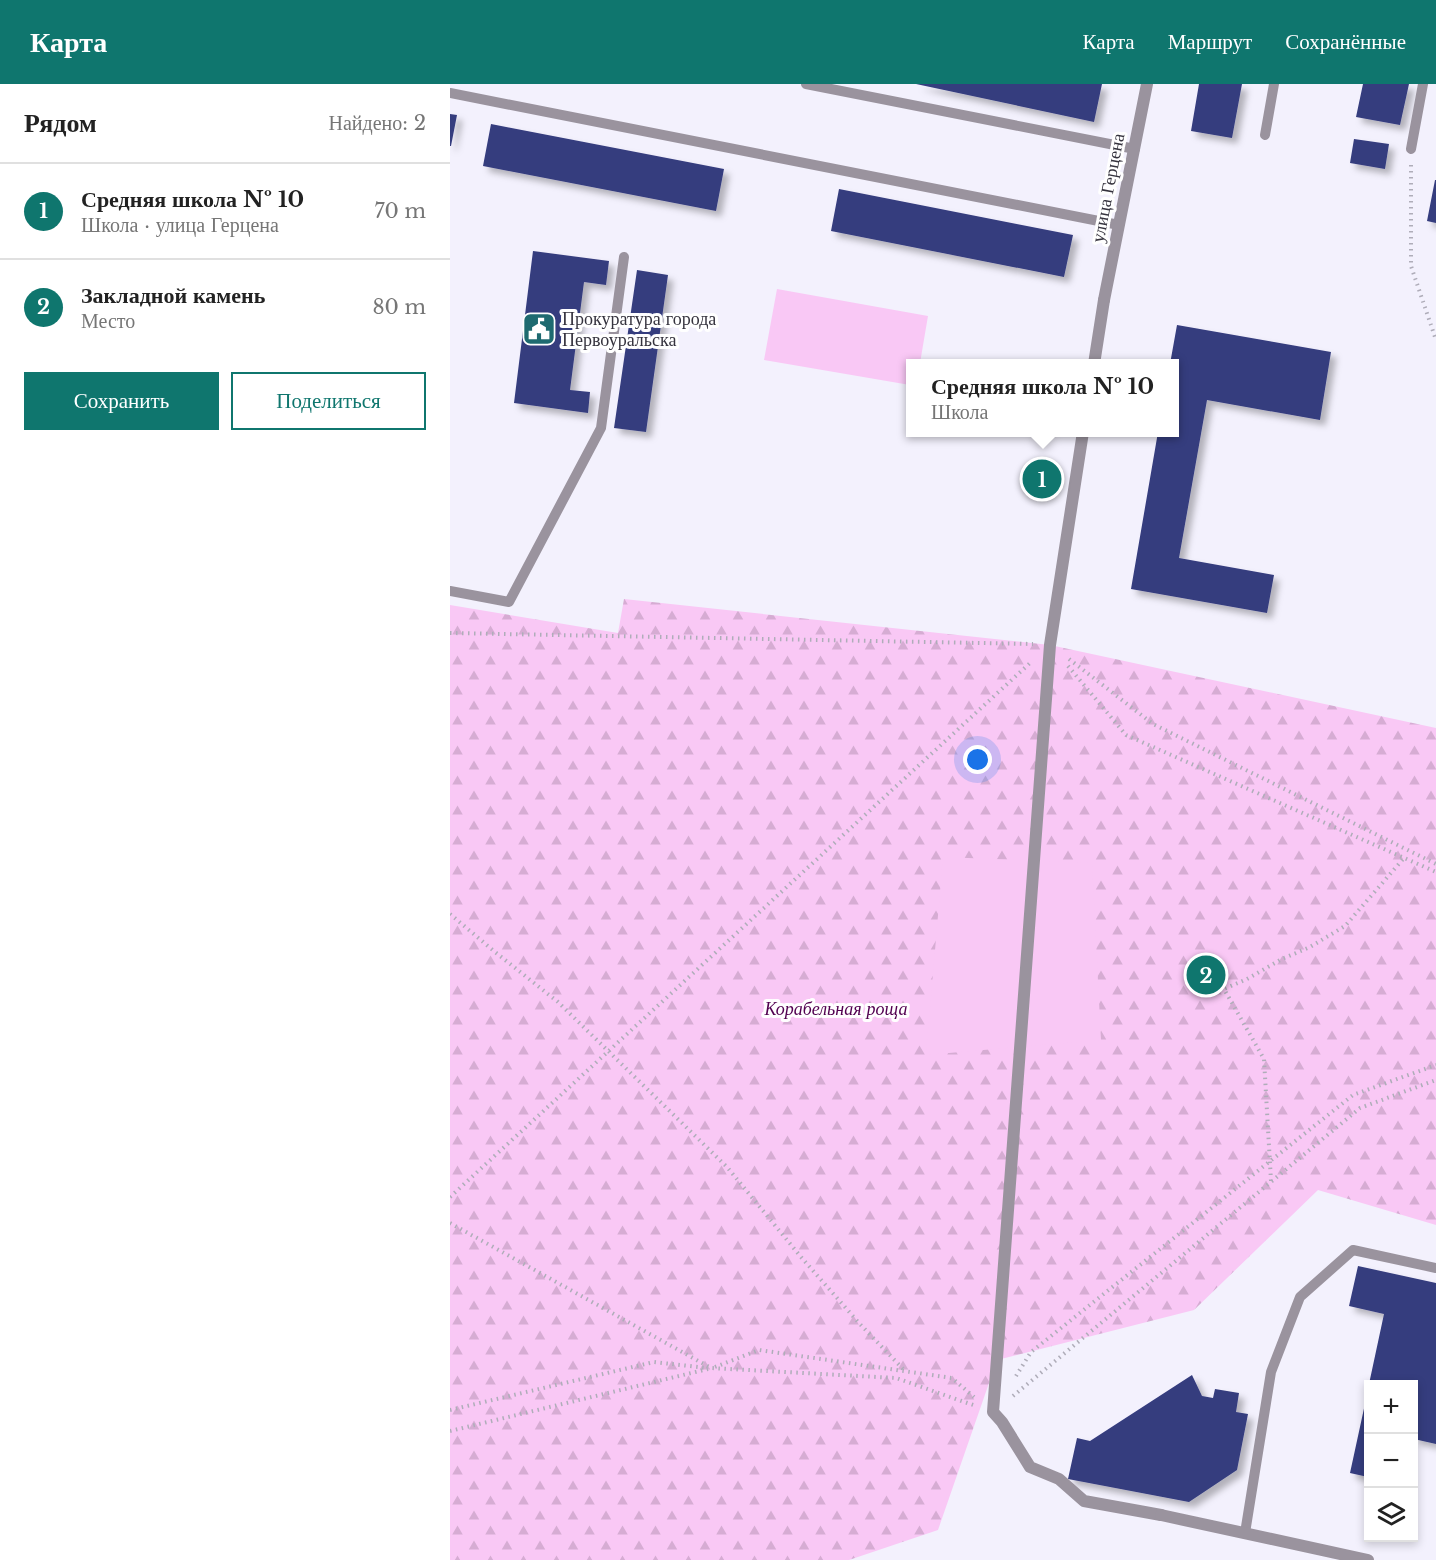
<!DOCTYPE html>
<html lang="ru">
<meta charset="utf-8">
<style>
body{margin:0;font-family:"Libre Baskerville",serif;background:#f2f2f2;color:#222}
.controls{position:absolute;right:18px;bottom:18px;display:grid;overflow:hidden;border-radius:0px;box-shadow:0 3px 9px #0003}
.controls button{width:54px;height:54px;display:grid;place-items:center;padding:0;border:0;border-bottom:2px solid #e0e0e0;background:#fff;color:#222;font:30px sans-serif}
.you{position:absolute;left:528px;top:676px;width:21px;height:21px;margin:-15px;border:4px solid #fff;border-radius:50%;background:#1a73e8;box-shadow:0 0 0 9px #1a73e833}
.badge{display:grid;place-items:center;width:39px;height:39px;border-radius:50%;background:#0f766e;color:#fff;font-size:20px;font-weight:700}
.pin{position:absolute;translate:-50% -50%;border:3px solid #fff;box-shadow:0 2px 6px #0006}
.popup{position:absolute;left:456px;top:275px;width:273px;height:78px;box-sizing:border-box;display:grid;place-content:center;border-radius:0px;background:#fff;filter:drop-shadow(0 2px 4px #0005);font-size:20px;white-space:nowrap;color:#767676}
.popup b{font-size:22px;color:#222}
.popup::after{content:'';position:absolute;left:50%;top:100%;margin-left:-12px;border:12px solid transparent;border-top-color:#fff}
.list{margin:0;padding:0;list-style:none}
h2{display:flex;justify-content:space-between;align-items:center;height:78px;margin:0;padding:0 24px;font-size:26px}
h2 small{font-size:20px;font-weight:400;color:#767676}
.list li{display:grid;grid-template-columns:39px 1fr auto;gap:18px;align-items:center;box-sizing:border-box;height:96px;padding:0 24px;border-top:2px solid #e0e0e0}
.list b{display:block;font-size:22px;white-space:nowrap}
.list p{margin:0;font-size:20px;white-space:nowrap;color:#767676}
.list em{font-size:20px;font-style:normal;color:#767676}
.actions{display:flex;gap:12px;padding:18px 24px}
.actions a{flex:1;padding:14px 0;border:2px solid #0f766e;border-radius:0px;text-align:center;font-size:21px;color:#0f766e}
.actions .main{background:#0f766e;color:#fff}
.icon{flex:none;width:33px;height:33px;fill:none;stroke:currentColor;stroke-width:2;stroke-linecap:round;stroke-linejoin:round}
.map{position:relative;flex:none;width:986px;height:1476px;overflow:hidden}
header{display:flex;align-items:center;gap:36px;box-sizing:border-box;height:84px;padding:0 30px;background:#0f766e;color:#fff}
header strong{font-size:28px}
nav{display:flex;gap:33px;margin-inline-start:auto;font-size:21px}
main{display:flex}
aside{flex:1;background:#fff}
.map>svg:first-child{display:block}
.forest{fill:url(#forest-firs)}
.park{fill:#f9c8f5}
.building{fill:#353c7e;filter:url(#shadow)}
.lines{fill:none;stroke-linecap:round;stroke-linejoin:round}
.path{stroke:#afadb9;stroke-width:4;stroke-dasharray:1.5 4.5;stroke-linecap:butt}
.service{stroke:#9a939e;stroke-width:10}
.pedestrian{stroke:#9a939e;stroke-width:12}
.minor{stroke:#9a939e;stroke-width:12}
.labels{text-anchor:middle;stroke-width:6;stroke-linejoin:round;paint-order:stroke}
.street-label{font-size:18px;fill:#35333e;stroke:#fff}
.poi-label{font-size:18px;fill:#35333e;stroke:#fff;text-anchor:start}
.park-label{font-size:18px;font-style:italic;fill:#520150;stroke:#fff}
</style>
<header>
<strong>Карта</strong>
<nav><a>Карта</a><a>Маршрут</a><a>Сохранённые</a></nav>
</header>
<main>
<aside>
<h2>Рядом<small>Найдено: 2</small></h2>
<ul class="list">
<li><span class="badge">1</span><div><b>Средняя школа № 10</b><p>Школа · улица Герцена</p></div><em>70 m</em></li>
<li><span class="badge">2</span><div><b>Закладной камень</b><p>Место</p></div><em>80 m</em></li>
</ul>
<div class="actions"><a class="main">Сохранить</a><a>Поделиться</a></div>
</aside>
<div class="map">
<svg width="986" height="1476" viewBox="0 0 986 1476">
<defs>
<pattern id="forest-firs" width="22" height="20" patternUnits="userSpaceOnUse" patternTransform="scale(1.5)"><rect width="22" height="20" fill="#f9c8f5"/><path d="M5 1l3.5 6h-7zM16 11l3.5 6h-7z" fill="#d6acd3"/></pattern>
<filter id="shadow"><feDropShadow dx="5.5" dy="5.5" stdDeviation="3" flood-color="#0004"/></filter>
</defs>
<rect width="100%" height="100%" fill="#f3f1fd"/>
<path class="forest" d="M174 515 600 561 986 644V1141L868 1106 744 1226 547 1276 488 1446 399 1476H0V521L168 549Z"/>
<path class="park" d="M327 205 478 232 470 279 460 280V301L314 276Z
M493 773 642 779 651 956 476 971Z"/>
<path class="building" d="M466 0H652L644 38Z
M749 0H792L782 54 741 47Z
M913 0H959L950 41 906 33Z
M0 30 7 31 1 62H0Z
M41 40 274 85 266 127 33 82Z
M904 55 939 60 935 85 900 79Z
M985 96H986V139L977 137Z
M389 105 623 151 614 193 381 147Z
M83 167 159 177 156 201 134 198 120 306 140 308 138 329 64 319Z
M187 186 218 191 196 348 164 344Z
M727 241 881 268 870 336 757 316 729 474 824 491 817 529 681 505 708 348H724V280H720Z
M908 1182 986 1199V1360L964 1355V1300H919L934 1230 899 1222Z
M742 1291 752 1312 763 1314 765 1305 789 1309 786 1328 798 1330 787 1386 739 1418 618 1395 627 1354 640 1357Z
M918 1306V1393L900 1389Z"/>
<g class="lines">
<path class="path" d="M961 81V182L986 256
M0 549 583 560
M619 575 703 640 986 780
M618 582 676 651 986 788
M0 830 45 868 108 918 277 1083 351 1173 409 1239 455 1287
M821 1097 814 975 774 905 797 895 832 875 860 863 895 842 954 774
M0 1113 580 579
M0 1139 261 1284 446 1294 526 1322
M265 1283 309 1266 502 1294 524 1313
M566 1292 581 1268 903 1011 986 981
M563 1312 910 1024 986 996
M0 1326 204 1278 257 1284
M0 1347 258 1285"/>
<path class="service" d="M356 0 685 65
M0 9 669 141
M815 51 824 0
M961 65 973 0
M0 507 59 518 151 344 174 173
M795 1449 821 1288 850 1213 903 1166 986 1184"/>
<path class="pedestrian" d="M644 280 654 216
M633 348 600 561 543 1328 552 1338 580 1383 609 1395 634 1417 711 1431"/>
<path class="minor" d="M654 216 697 0
M711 1431 918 1476"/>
</g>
<defs>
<symbol id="civic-square" viewBox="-11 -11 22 22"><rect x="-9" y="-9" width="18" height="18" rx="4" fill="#1e6a70" stroke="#fff"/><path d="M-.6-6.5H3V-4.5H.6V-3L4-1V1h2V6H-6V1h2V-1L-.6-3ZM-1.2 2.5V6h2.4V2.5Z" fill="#fff"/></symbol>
</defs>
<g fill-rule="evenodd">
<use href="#civic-square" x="70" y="226" width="38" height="38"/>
</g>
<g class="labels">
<g class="street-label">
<text transform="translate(658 104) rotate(-79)" y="6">улица Герцена</text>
</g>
<g class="poi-label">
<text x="112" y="241">Прокуратура города<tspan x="112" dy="21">Первоуральска</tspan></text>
</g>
<g class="park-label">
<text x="386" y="931">Корабельная роща</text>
</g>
</g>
</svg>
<div class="controls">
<button>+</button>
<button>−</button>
<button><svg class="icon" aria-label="layers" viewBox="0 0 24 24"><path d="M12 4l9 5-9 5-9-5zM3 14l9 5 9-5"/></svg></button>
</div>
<div class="you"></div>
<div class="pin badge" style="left:592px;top:395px">1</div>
<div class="popup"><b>Средняя школа № 10</b>Школа</div>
<div class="pin badge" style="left:756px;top:891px">2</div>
</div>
</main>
